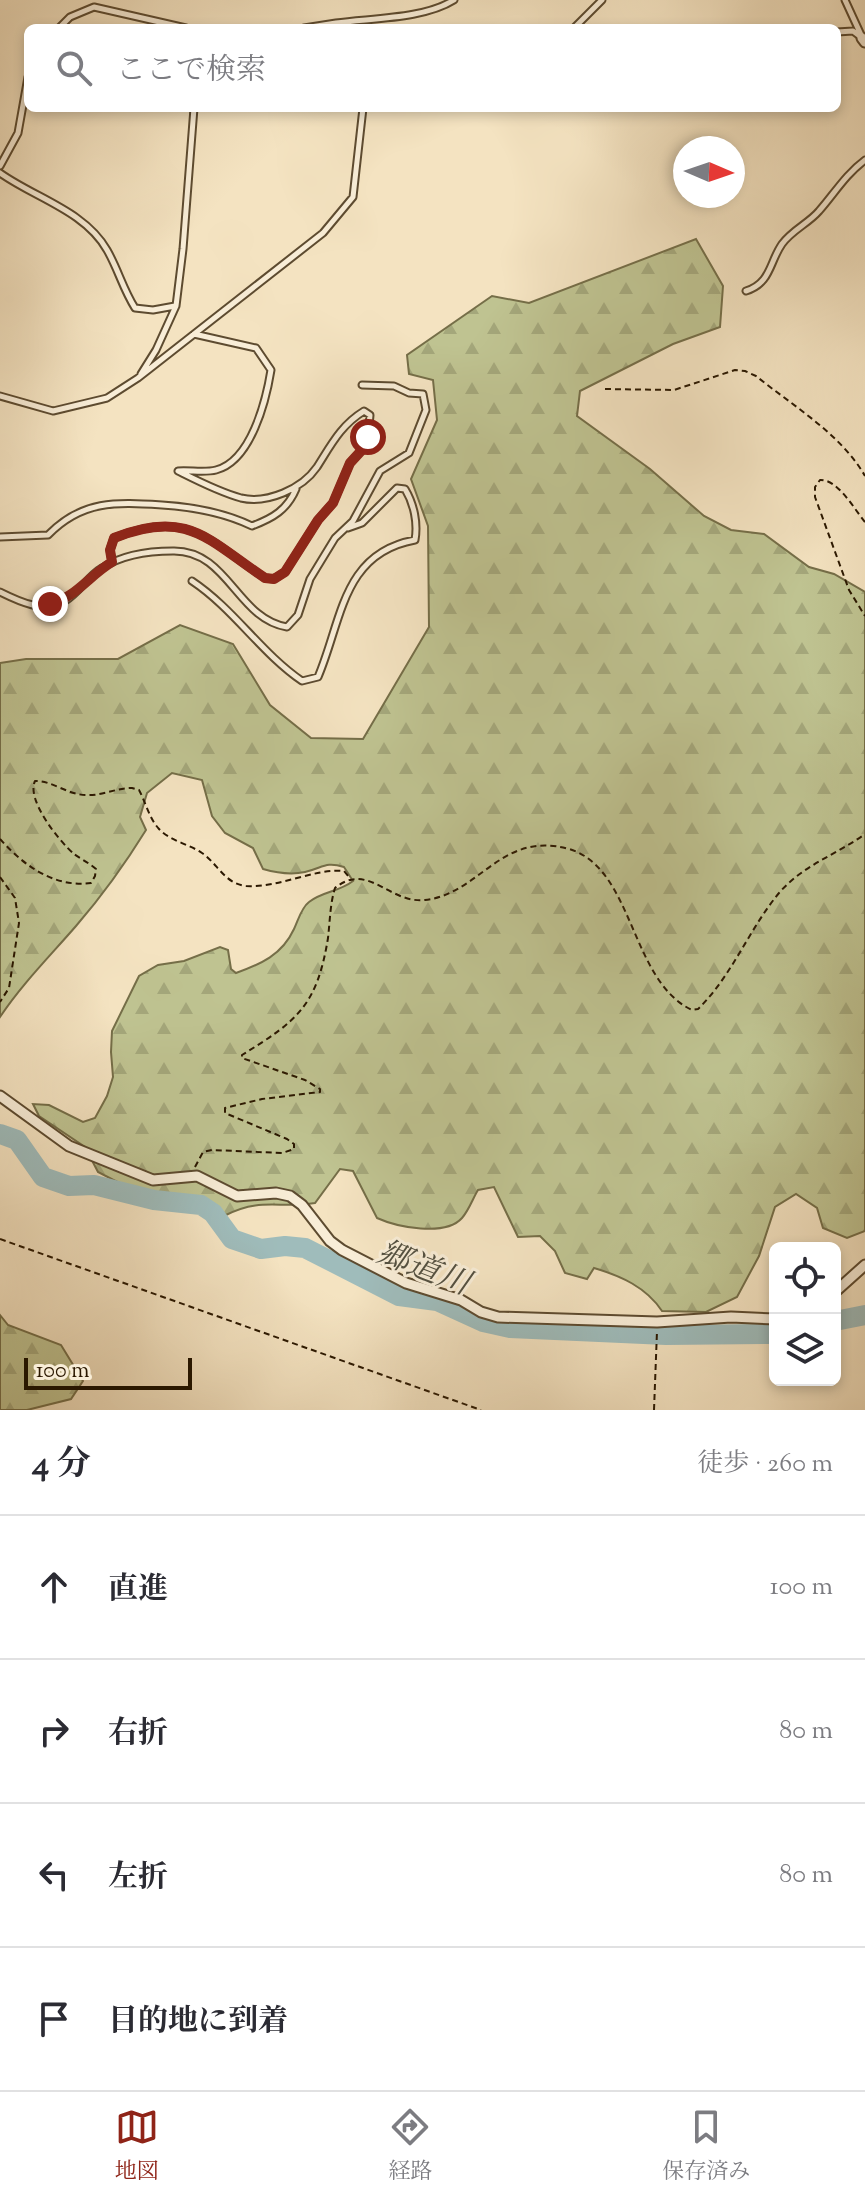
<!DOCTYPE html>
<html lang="ja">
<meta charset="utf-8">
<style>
body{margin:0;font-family:"Sorts Mill Goudy","Noto Serif JP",serif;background:#f7f7f7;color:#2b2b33}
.controls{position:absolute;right:24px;bottom:24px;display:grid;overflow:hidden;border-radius:12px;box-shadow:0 4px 12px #0003}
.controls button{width:72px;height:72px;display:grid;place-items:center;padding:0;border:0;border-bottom:2px solid #e1e1e2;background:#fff;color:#2b2b33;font:40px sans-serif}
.compass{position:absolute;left:673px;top:136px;width:72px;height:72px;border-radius:50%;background:#fff;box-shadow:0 4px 12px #0003;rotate:92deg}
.scale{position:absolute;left:24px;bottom:20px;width:168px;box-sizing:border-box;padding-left:8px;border:4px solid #2b1800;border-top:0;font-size:22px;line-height:28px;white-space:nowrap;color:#2b1800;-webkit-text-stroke:6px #f8edd7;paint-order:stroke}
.stop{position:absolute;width:24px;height:24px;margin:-18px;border:6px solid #8f2418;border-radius:50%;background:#fff}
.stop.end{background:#8f2418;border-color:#fff;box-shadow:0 2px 8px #0008}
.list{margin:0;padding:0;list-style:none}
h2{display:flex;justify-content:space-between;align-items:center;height:104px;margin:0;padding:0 32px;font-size:34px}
h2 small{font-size:26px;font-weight:400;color:#7c7c81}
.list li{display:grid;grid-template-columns:52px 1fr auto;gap:24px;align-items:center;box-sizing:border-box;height:144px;padding:0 32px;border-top:2px solid #e1e1e2}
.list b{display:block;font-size:30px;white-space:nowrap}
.list em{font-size:26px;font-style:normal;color:#7c7c81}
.icon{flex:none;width:44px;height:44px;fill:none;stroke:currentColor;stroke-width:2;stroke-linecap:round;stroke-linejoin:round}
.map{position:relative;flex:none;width:865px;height:1410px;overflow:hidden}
.search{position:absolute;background:#fff;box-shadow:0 4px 12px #0003;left:24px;right:24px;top:24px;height:88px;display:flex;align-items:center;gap:20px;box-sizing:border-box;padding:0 28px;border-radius:12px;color:#7c7c81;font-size:30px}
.sheet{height:680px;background:#fff}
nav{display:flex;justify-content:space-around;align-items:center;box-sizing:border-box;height:112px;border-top:2px solid #e1e1e2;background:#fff;font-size:22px;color:#7c7c81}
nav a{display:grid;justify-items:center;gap:4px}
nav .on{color:#8f2418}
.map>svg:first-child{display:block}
.forest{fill:url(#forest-firs);stroke:#756e48;stroke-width:2}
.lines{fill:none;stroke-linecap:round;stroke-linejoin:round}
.river{stroke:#9fbcbb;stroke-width:20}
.service-casing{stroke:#5d4b30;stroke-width:9}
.minor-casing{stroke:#5d4b30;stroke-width:13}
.path{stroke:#2b1800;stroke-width:2;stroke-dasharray:6 4;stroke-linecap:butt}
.service{stroke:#f8edd7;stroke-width:5}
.minor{stroke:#f8edd7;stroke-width:9}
.route{stroke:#8f2418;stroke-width:10}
.labels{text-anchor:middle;stroke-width:6;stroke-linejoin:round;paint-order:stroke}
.water-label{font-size:32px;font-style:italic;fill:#545141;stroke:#f8edd7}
</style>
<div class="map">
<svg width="865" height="1410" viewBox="0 0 865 1410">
<defs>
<pattern id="forest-firs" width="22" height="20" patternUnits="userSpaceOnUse" patternTransform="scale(2)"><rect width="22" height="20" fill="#bfc391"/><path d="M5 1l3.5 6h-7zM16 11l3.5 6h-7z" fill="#a4a77b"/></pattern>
</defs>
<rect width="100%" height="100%" fill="#f4e3c1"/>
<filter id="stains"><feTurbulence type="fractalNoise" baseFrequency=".0025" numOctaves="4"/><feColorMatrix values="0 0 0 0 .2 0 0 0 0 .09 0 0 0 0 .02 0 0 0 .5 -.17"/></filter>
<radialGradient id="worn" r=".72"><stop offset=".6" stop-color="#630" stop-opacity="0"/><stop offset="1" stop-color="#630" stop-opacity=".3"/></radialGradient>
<path class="forest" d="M696 239 723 286 720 327 673 344 580 391 577 416 650 469 704 516 731 530 764 534 809 567 834 574 865 592V1231L847 1238 823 1228 817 1208 796 1194 775 1207 759 1256 737 1297 706 1312 662 1311C646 1287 621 1276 594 1268L587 1279 565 1273 555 1251 540 1236 518 1237 494 1187 478 1190C473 1198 469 1210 462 1218 445 1237 397 1227 377 1218L353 1171 340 1169 315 1203C279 1209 262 1197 226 1215L194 1199 154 1195 127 1187 98 1172 85 1147 39 1116 33 1104 49 1105 83 1122 95 1118 107 1096 113 1077 111 1052 112 1031 139 976 158 965 184 961 220 947 228 950 231 969 236 973C261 964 282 955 294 929 298 921 301 908 309 902 323 891 339 892 353 881L344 867C325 861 323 868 305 872 291 875 277 873 263 869L253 848 225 833 212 816 202 780 172 773 147 793 140 817 146 830C125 864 102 896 76 926 50 956 22 984 0 1017V663L26 659H118L180 625 233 644 270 705 311 738 363 739 429 627 428 526 411 479 437 420 433 380 409 374 407 355 492 296 529 303Z
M0 1315 8 1325 61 1345 83 1381 71 1399 27 1410H0Z"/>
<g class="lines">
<path class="river" d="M0 1134 17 1140 43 1177 69 1186 94 1185 154 1200 201 1205 213 1213 232 1239 261 1249 285 1246 305 1248 399 1296 437 1301 483 1322 510 1328 666 1335 775 1334
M835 1321 865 1315"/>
<defs>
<path id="service" d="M845 0 862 37
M336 23C372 18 424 19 454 0
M59 28 70 17 94 7 186 28
M304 28 336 23 350 28
M574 28 602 0
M837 32 853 31 861 37
M0 166 18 133 28 77
M0 173C35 198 85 211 107 250 118 269 123 289 135 308L153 310 175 306
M746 291C771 283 769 263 782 244 792 230 809 223 819 211 834 194 846 174 865 160
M141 374 156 350 176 306 183 249 194 108
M0 396 53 411 107 398 138 378 323 233 353 197 363 108
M0 537 48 535C82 500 116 502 162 505 194 507 223 512 252 526 273 518 287 510 296 489
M112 562 110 550 114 538C188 508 209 541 265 578L274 579 285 572 318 520 333 503 350 463 361 451 368 437 370 415 364 411C341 425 331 445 317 467 302 489 267 504 241 498 219 492 198 481 178 471 190 470 205 473 216 470 251 461 266 401 271 370L256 348 194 334
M192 581C234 609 261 653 302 681L318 677C342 621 342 553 415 540 418 523 414 504 405 489L397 488 362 523 348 528
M0 592C20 602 43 613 65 601 79 593 88 576 102 568 122 555 149 551 173 551 228 550 237 619 287 627L298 615 310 579 324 556 335 538 353 521 380 471 409 453 426 410 423 394 409 393 394 386 362 385"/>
<path id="minor" d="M862 38 865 42
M0 1096 69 1146 153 1180 197 1176 237 1196 276 1193 290 1196 302 1205 330 1241 342 1250 406 1283 461 1300 481 1312 498 1317 657 1322 731 1317 775 1319
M835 1292 865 1265"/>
</defs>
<use href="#service" class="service-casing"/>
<use href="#minor" class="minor-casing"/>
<path class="path" d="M605 389 674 390 735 370 745 371 756 376C793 406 841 434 865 476
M865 522C854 509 838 479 820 480L815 487V497L849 590 865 616
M0 839C23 865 54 888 91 883L95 876 96 869C89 863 81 859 74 854 59 841 26 800 35 781 51 780 68 795 86 795 102 796 116 788 132 788L139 790C146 803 149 818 159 829 170 841 189 844 202 853 218 864 225 884 246 886 279 888 315 868 344 871L349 877
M0 877 15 898 19 923 9 988 0 1002
M195 1167 203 1152 212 1150 282 1153 294 1149V1144L287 1139 225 1113V1108L262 1099 320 1092V1089L305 1080 242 1058V1055C297 1021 317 1006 328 938 330 921 330 904 335 888 368 861 389 904 425 900 480 894 501 830 569 849 634 868 630 981 692 1010L698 1009C732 976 749 929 779 893 803 865 836 855 865 834
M0 1239 481 1410
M654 1410 657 1331"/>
<use href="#service" class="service"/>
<use href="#minor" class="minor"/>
</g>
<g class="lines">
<path class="route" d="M50 604C75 598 90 575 112 562L110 550 114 538C188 508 209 541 265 578L274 579 285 572 318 520 333 503 350 463 361 451 368 437"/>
</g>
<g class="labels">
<g class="water-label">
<text transform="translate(424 1267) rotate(21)" y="11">郷道川</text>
</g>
</g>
<rect width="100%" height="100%" filter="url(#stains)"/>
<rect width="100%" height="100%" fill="url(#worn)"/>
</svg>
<div class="controls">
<button><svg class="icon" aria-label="locate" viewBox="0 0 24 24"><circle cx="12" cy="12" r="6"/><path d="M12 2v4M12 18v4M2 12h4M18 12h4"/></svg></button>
<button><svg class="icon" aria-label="layers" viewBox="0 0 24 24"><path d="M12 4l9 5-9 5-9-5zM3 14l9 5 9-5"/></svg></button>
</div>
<svg class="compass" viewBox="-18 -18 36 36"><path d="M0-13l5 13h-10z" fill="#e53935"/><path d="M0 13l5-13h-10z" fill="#7c7c81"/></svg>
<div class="scale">100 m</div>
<div class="stop" style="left:368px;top:437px"></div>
<div class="stop end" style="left:50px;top:604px"></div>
<div class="search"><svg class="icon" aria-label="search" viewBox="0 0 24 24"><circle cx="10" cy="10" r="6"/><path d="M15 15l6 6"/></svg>ここで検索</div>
</div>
<section class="sheet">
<h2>4 分<small>徒歩 · 260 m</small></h2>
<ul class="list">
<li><svg class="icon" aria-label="ahead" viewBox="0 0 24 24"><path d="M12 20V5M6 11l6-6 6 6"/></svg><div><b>直進</b></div><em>100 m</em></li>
<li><svg class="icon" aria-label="right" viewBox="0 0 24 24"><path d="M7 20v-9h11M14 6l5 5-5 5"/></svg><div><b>右折</b></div><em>80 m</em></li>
<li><svg class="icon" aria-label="left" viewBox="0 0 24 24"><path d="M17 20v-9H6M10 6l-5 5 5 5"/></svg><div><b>左折</b></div><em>80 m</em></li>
<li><svg class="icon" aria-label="arrive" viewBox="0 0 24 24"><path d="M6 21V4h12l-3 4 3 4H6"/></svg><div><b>目的地に到着</b></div></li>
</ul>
</section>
<nav>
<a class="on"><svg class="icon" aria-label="map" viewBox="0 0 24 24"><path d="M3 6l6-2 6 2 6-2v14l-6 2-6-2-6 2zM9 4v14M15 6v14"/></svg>地図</a>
<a><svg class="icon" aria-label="directions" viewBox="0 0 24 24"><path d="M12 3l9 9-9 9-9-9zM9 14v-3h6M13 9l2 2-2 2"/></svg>経路</a>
<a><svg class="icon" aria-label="saved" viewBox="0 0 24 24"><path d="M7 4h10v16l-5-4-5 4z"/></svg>保存済み</a>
</nav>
